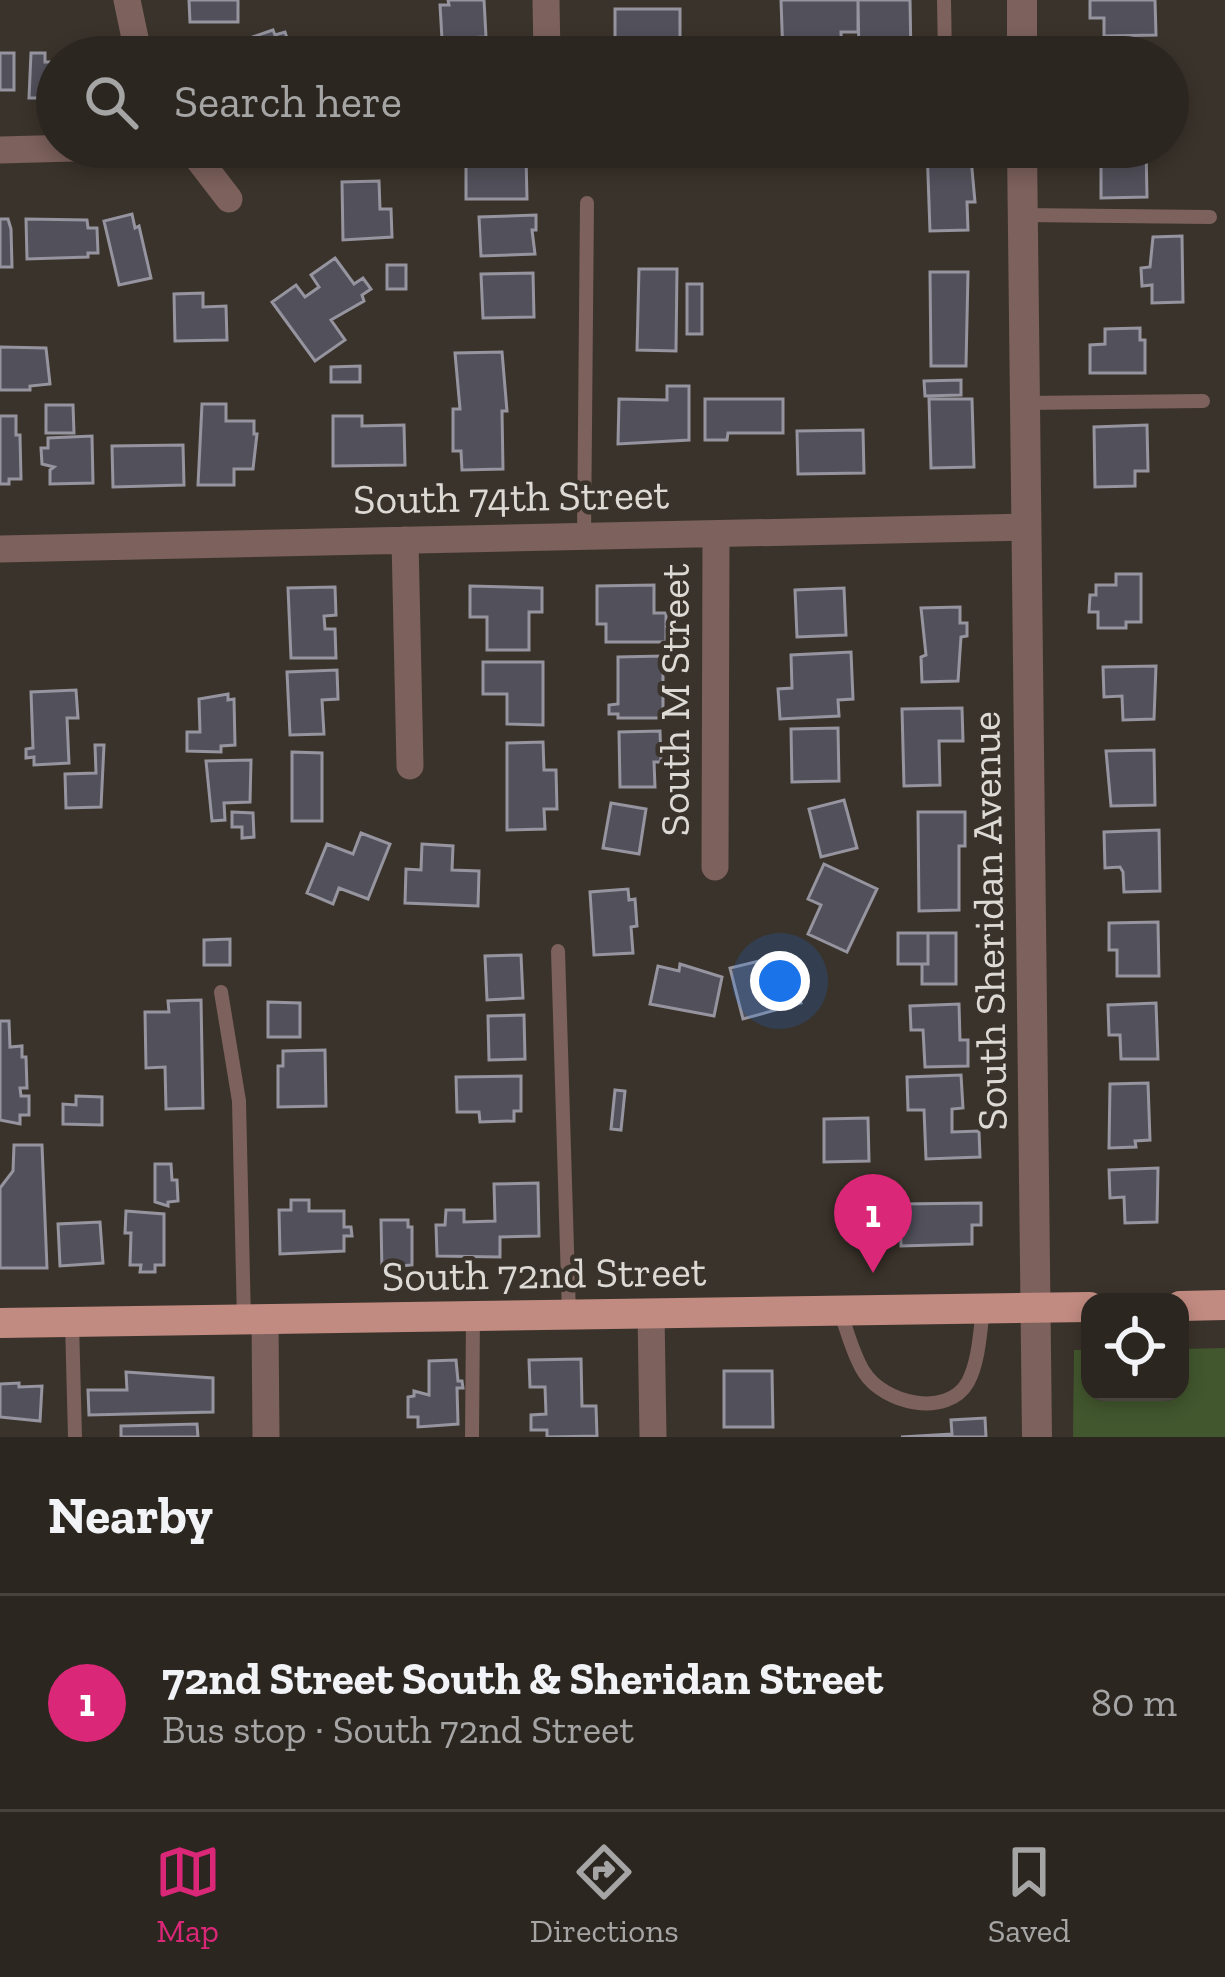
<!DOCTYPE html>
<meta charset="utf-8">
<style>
body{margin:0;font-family:"Zilla Slab",serif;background:#342e29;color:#f1f3f6}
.controls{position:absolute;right:36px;bottom:36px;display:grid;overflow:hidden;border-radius:24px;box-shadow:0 6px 18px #0003}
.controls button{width:108px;height:108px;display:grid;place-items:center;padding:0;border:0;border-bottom:3px solid #48433e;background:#2c2620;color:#f1f3f6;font:60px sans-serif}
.you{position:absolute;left:780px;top:981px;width:42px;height:42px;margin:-30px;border:9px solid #fff;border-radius:50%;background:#1a73e8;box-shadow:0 0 0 18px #1a73e833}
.badge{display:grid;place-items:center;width:78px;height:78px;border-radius:50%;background:#db2777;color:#fff;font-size:39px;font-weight:700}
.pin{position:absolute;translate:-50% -99px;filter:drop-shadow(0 3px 6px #0008)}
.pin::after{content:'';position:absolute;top:63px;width:42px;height:36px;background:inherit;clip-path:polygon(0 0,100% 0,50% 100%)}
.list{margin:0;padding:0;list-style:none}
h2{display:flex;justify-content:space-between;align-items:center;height:156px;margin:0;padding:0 48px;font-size:51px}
h2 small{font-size:39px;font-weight:400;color:#a6a5a5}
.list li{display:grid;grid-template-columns:78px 1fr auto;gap:36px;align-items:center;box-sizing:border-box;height:216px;padding:0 48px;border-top:3px solid #48433e}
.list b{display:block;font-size:45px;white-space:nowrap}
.list p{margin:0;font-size:39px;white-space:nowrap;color:#a6a5a5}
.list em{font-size:39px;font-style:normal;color:#a6a5a5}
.icon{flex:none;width:66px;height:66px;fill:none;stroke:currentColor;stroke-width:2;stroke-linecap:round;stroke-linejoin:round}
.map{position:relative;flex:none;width:1225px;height:1437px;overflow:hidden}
.search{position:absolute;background:#2c2620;box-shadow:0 6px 18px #0003;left:36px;right:36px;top:36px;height:132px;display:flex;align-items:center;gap:30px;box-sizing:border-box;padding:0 42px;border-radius:66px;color:#a6a5a5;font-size:45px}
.sheet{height:372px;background:#2c2620}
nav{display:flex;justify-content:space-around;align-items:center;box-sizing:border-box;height:168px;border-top:3px solid #48433e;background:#2c2620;font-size:33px;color:#a6a5a5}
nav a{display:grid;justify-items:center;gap:6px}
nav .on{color:#db2777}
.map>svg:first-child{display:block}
.green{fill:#42572e}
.building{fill:#52515b;stroke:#95949f;stroke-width:3}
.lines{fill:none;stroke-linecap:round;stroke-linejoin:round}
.service{stroke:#7c615c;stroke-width:14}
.minor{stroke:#7c615c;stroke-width:27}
.tertiary{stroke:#7c615c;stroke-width:30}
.primary{stroke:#c28b81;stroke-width:30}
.labels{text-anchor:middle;stroke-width:9;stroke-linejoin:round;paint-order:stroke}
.street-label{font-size:42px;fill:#ddd9d4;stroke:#3a332b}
</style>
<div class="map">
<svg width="1225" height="1437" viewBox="0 0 1225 1437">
<rect width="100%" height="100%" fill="#3a332b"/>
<path class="green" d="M1225 1348V1437H1073L1074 1350H1090V1392H1180V1349Z"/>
<path class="building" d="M189 0H238V22H190Z
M448 0H484L486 37 442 39 440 5H449Z
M781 0H858V32H841L842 57H783Z
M858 0H910L911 57H859Z
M1090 0H1155L1156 35 1104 36V18H1090Z
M615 9H680V57H641L640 47 615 48Z
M273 30 275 35 285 32 292 53 283 57H210L209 52Z
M0 53H14V90H0Z
M31 53H45V62H57V98H29Z
M927 147H970L975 202H967L968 230 930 231Z
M1101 147H1146L1147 197 1101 198Z
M466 156H526L527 199H466Z
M379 181 380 209H391L392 237 343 240 342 182Z
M132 214 135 228 139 226 151 278 119 285 104 221Z
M536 215V230H532L535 254 481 256 479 217Z
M0 219H8L11 229 12 267H0Z
M26 219 87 220 88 228H97L98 253H88V257L27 259Z
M1182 236 1183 302 1152 303V285L1142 286 1141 268 1150 267 1153 237Z
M335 258 354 284 363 278 371 289 362 295 364 301 331 320 345 340 315 361 272 302 296 285 305 297 319 287 311 275Z
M387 265H406V289H387Z
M639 269H677L676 351 637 350Z
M930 272H968L966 366H931Z
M533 273 534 317 483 318 481 274Z
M687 284H702V334H687Z
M203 293V307L226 306 227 340 175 341 174 294Z
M1140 328V340H1145V373H1090V345L1105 344V329Z
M0 347 46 348 50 384 30 386V390H0Z
M502 352 507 411H502L503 469 462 470 461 451H453V409H460L455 353Z
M360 366V382H331V367Z
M961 380V395L925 396 924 381Z
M667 386H689V440L618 444 619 399 667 400Z
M705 399H783V433H728L727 440H705Z
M929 399H972L974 467 931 468Z
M202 404H226V421H254V434H257L253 469H234V485H198Z
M46 405H73L74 433H46Z
M0 416H16V435H20L21 479H9V484H0Z
M333 416H362V426L404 425 405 465 333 466Z
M1147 425 1148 471H1135V486L1095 487 1094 427Z
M863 430 864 473 798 474 797 431Z
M92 436 93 483 50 484V470L54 467 42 464 41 448H48V438Z
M183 445 184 485 113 487 112 446Z
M1116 574H1141V622H1126V628H1098V612H1089L1090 595H1096V585H1116Z
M654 585V613H666V642H606V624H597V586Z
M470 586 542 588V612H529V650H487V617H470Z
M335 587 336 615 324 616 325 629H335L336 658H291L288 588Z
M844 588 846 635 797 637 795 590Z
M960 607V623H967V636L961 637 958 681 922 682 921 657 926 655 921 608Z
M851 652 853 699 838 700 839 716 780 719 778 689 792 688 791 655Z
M663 656V718H618V714H609V705L618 704V657Z
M483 662H543V725L507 724V694H483Z
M1156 666 1154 719 1123 720 1122 696 1104 697 1103 667Z
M337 670 338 699 322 700 324 734 290 735 287 672Z
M76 690 78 718H67L69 763 34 765V757L26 758V749L33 748 31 692Z
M228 694V700L234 699 235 745 221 746V752L187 751V732H200L199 699Z
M962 708 963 741H939L940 785 904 786 902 709Z
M838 728 839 781 792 782 791 729Z
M660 731 661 762H654L655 787H620L619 732Z
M543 742 544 770H556L557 809H544L545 829 507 830V743Z
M95 745H104L101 807 66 808 65 774 96 773Z
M1154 750 1155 805 1111 806 1106 751Z
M292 752 322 753V821H292Z
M251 760 250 802 224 803 225 820 212 821 206 761Z
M844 800 857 848 821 857 809 809Z
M611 803 646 809 639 854 603 848Z
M232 812 253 813 254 837 242 838V827H232Z
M918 812H965V846H959V910L919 911Z
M1159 830 1160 891 1124 892 1123 872 1120 867 1105 868 1104 832Z
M361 833 390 844 368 899 339 888 333 904 307 893 327 844 353 854Z
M422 844 453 846 452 870 479 871 478 906 405 903 406 869 421 870Z
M824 864 877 889 847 952 808 934 821 905 808 899Z
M628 889 629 900 635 899 637 926 631 927 633 953 594 955 590 892Z
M1158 922 1159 976H1117V950H1109V923Z
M898 933H928V964H898Z
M928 933H956V984H922V964H928Z
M230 939V965H204V940Z
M521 955 523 998 487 1000 485 956Z
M759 961 762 972 791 964 801 1003 743 1019 730 968Z
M680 964 722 977 714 1016 650 1004 658 966 679 971Z
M201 1000 203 1108 166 1109 165 1067 146 1068 145 1012H169L168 1001Z
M268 1002 300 1003V1037H268Z
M1156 1003 1158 1059H1121L1120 1035H1109L1108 1005Z
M959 1004 960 1040H968V1066L925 1067 923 1030H911L910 1006Z
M524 1015 525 1059 489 1060 488 1016Z
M0 1021H9L10 1047 22 1046V1057H26L27 1088H20L21 1096H29V1115H20V1124L0 1120Z
M325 1050 326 1106 278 1107V1066H283V1051Z
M961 1075 963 1108 952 1109V1132L979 1131 980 1157 926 1159 924 1110H908L907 1077Z
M521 1076V1111H514V1121L480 1122 479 1112H457L456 1077Z
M1148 1083 1150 1140 1135 1141 1136 1147 1109 1148 1110 1084Z
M615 1090 625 1091 621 1130 611 1129Z
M76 1096 102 1097V1125L63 1124V1104L76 1105Z
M868 1118 869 1161 824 1162V1119Z
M14 1145H42L47 1268H0V1188L13 1171Z
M155 1164H171L172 1180H177L178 1201 168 1202V1206L155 1202Z
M1158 1168 1157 1222 1125 1223 1124 1197 1110 1198 1109 1170Z
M538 1183 539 1236 500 1237V1257L437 1256 436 1225H445L446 1210H464V1222L495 1221 494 1184Z
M291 1200H309V1211H344V1227H351L352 1236H344V1251L280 1254 279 1210H291Z
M981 1203V1225H972V1244L901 1246 900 1204Z
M126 1211 164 1214V1265H155V1272H140L141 1265H130L131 1233H125Z
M381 1220H408V1227H412V1265L401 1266 400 1273H382Z
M100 1222 103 1263 60 1266 58 1224Z
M581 1359 582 1406H596L597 1436 547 1437V1430H531V1415L546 1414 545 1387H530L529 1360Z
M456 1360 458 1381H462L463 1388H457L458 1424 418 1427V1417H408V1397L414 1396V1391L429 1395V1361Z
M724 1371H772L773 1427H724Z
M126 1372 213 1378V1412L89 1415 88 1390H127Z
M19 1383V1387L42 1386 40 1421 0 1417V1384Z
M985 1418 986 1437H901L952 1434 951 1420Z
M197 1424 198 1437H121V1426Z"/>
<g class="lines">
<path class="service" d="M944 0 945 57
M1022 215 1210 217
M1024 403 1203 401
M584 537 587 203
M558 951 569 1315
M221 992 239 1101 244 1321
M840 1311C847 1330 853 1355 864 1372 883 1403 947 1419 968 1382 979 1361 980 1332 983 1309
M72 1322 75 1437
M472 1437 473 1317"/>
<path class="minor" d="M127 0 139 57
M546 0 547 57
M189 147 229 199
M0 150 111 147
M405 540 410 766
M0 549 1024 527
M715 867 716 535
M651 1313 653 1437
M265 1320 266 1437"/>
<path class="tertiary" d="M1022 0V57
M1022 147 1037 1437"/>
<path class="primary" d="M1180 1306 1225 1305
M0 1323 1090 1307"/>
</g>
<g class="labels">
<g class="street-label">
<text transform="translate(511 496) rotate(-1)" y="15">South 74th Street</text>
<text transform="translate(674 700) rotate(-90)" y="15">South M Street</text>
<text transform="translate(988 921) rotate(-91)" y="15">South Sheridan Avenue</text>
<text transform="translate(544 1273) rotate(-1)" y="15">South 72nd Street</text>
</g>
</g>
</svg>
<div class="controls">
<button><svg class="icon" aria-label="locate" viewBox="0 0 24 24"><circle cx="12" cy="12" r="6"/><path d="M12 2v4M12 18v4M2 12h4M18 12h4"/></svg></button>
</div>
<div class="you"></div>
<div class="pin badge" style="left:873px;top:1273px">1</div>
<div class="search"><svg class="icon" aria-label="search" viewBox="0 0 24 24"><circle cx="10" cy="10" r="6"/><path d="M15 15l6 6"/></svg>Search here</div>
</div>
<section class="sheet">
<h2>Nearby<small></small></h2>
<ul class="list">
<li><span class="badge">1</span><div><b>72nd Street South &amp; Sheridan Street</b><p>Bus stop · South 72nd Street</p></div><em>80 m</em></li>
</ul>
</section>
<nav>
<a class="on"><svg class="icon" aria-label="map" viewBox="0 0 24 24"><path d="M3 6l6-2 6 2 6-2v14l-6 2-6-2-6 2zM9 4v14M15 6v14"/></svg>Map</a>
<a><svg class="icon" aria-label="directions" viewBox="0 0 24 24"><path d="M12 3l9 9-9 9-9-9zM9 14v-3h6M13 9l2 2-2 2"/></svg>Directions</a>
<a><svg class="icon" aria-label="saved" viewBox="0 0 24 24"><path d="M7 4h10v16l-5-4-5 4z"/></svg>Saved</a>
</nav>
